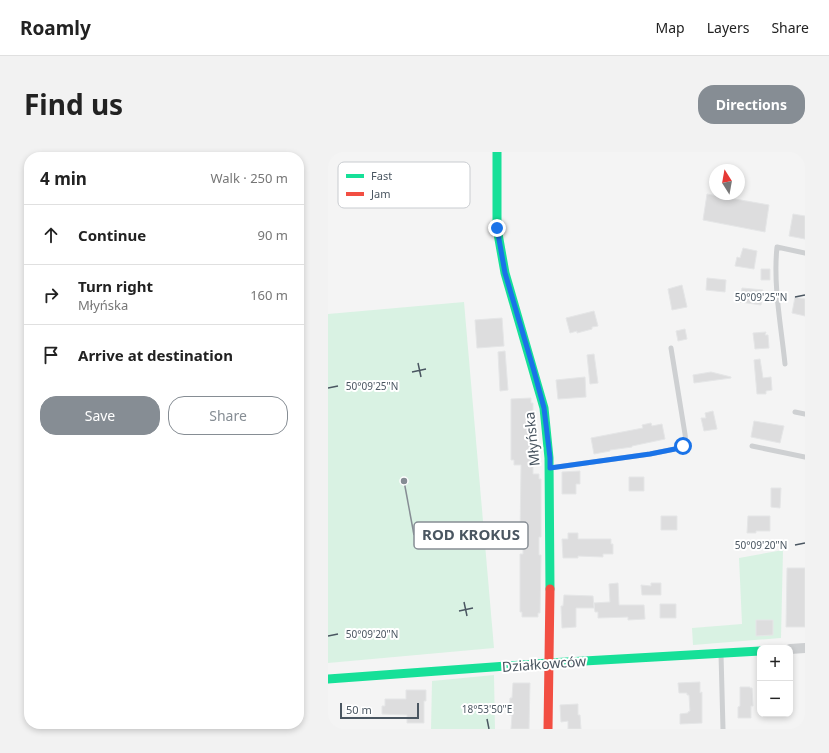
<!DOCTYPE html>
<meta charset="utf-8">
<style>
body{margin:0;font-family:"Noto Sans",sans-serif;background:#f2f2f2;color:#222}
.controls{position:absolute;right:12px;bottom:12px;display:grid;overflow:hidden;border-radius:8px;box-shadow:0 2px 6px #0003}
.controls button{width:36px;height:36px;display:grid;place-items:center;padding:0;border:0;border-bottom:1px solid #e0e0e0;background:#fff;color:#222;font:20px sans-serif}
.compass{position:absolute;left:381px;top:12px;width:36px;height:36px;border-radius:50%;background:#fff;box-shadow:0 2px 6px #0003;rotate:349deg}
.scale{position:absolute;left:12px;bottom:10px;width:79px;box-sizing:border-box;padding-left:4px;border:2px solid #4a5661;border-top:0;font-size:11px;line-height:14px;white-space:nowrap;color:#4a5661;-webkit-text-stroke:3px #fff;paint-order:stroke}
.stop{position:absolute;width:12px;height:12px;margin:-9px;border:3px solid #1a73e8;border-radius:50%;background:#fff}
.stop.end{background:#1a73e8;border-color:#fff;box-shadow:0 1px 4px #0008}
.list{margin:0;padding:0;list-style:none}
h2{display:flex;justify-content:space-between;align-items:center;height:52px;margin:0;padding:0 16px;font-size:17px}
h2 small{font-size:13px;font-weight:400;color:#767676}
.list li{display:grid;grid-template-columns:26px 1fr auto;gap:12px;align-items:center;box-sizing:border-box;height:60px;padding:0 16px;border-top:1px solid #e0e0e0}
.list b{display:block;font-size:15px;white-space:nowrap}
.list p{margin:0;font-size:13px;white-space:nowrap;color:#767676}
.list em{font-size:13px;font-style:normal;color:#767676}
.actions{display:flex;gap:8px;padding:12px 16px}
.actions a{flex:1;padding:9px 0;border:1px solid #868d94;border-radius:16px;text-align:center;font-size:14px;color:#868d94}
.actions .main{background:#868d94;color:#fff}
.icon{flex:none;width:22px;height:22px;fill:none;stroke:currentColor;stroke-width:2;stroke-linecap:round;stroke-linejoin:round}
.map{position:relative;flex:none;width:477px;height:577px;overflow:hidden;border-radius:16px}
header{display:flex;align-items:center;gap:24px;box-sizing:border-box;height:56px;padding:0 20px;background:#fff;border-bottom:1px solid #e0e0e0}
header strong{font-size:19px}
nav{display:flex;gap:22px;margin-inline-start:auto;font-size:14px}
.intro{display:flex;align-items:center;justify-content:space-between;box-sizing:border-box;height:96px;padding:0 24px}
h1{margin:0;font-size:28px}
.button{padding:10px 18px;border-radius:16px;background:#868d94;color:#fff;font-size:14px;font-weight:700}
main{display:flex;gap:24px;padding:0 24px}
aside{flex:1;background:#fff;border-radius:16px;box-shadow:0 2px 6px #0003}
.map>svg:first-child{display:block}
.green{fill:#d9f2e3}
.building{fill:#ddddde;stroke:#e5e6e7}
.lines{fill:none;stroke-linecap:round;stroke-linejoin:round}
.lane{stroke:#ced0d2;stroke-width:5}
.street{stroke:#ced0d2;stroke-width:10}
.fast{stroke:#16e098;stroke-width:9}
.jam{stroke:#f24e42;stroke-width:9}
.route{stroke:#1a73e8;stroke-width:5}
.ticks{fill:none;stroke:#4a5661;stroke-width:1.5}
.labels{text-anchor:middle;stroke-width:4;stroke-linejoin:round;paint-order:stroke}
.street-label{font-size:14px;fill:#4a5661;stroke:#fff}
.key{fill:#fff;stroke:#c9ccd0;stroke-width:1}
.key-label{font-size:11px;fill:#4a5661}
.ticks-label{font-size:10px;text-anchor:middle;fill:#4a5661;stroke:#fff;stroke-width:4;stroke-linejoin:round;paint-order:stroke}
.leader{fill:none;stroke:#868d94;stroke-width:1.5}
.callout-dot{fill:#868d94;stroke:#fff;stroke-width:1.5}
.callout{fill:#fff;stroke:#868d94;stroke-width:1.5}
.callout-label{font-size:15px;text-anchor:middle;font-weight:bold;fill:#4a5661}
</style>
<header>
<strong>Roamly</strong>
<nav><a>Map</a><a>Layers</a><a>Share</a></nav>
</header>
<div class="intro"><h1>Find us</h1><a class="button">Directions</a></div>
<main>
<aside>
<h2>4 min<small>Walk · 250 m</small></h2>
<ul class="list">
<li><svg class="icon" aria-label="ahead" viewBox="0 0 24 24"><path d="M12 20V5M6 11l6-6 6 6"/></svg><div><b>Continue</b></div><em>90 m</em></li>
<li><svg class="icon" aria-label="right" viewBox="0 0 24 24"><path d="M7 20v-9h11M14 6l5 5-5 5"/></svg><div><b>Turn right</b><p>Młyńska</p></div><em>160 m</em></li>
<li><svg class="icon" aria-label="arrive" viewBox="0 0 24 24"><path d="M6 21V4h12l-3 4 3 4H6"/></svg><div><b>Arrive at destination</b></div></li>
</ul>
<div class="actions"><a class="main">Save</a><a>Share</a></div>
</aside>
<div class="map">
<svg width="477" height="577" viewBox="0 0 477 577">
<rect width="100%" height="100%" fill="#f4f4f4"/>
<path class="green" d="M136 150 166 496 0 511V162Z
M455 398 453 486 365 493 364 476 414 472 411 406Z
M166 523 167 577H103L104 529Z"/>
<path class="building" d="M379 42 441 53 437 80 375 68Z
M465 62 477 64V87L461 84Z
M415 96 429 99 426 117 407 114 409 105 412 106Z
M433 117H442V128H433Z
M379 126 398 128 397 140 378 138Z
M354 133 359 155 344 158 340 137Z
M414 136 435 138 433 153 412 150Z
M467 145 477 147V164L464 161Z
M266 159 270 174 264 175V177L249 181V179L242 181 238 166Z
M174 166 176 194 149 196 147 168Z
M357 177 359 187 350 189 348 179Z
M438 180 437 183H440L441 196 427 197 425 181Z
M177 199 180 238 172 239 170 200Z
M266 202 270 231 262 232 259 203Z
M432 207 435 226 443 225 444 238 438 239V242H429L426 208Z
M383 220 403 225V226L366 231 365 223Z
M257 225 258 245 230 247 228 228Z
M203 246V251H205V322H211V327H213V385H211V403H213L212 461H210V465H194V460H192V402H195V385H192L193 313H186V308H183V247Z
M385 259 389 277 376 279 373 266H378L377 261Z
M426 269 456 274 452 291 423 285Z
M323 271 324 274 334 272 337 287 304 294V295L282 298V299L266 302 263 286 315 276 314 273Z
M252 319V332H248V342H234V320Z
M301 325H316V339H301Z
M443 336H453L452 356 443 355Z
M333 364H349V378H333Z
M420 364H442V379H428V381H419Z
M240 381H250V387H283V392H285V402H275V405L250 404V406H235L234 387H240Z
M459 416H477V475H458Z
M290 431 291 453H316L317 467 300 468V465L270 466V460H267L266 451 282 450 281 432Z
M323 431H333V443H314L313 433 323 434Z
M236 443 265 444 266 456H248V475L234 476 233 454H235Z
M332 452H348V466H332Z
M428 468H445V483L428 484Z
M372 530V541L374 540V571L352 572V562L360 561V560L362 559 361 543H359V541H351L350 531Z
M185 531H202L201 577H183L184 563H181L182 546H184Z
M412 535H422V536H424L425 554H423V566H410V555L412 554Z
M78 538H98V549H96V571H79V563L54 562V554H57V547H78Z
M250 552V563H252L253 577H240V569L233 570 232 553Z"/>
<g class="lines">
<path class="lane" d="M457 212C453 173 445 133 449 95L477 101
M467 260 477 262
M424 294 477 305
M222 316 322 302 352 296C358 293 358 289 357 282L343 196
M393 502 395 577"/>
<path class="street" d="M462 497 477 496"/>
<path class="fast" d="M169 0V76L177 121 216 256 221 306 222 437
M0 527 221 511 432 499"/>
<path class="jam" d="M220 577 222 437"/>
</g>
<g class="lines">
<path class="route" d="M169 76 177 121 206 219 216 256 222 306V316L322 302 352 296 355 294"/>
</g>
<path class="ticks" d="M467 145 477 143M90 211 93 225M84 220 98 217M0 236 10 234M467 393 477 391M136 450 139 464M131 459 145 456M0 484 10 482M159 567 161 577"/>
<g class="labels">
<g class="street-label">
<text transform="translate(204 287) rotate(-96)" y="5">Młyńska</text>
<text transform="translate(216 512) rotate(-4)" y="5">Działkowców</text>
</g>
</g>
<rect x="10" y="10" width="132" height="46" rx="6" class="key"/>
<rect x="18" y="22" width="18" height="4" fill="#16e098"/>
<rect x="18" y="40" width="18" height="4" fill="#f24e42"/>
<g class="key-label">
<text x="43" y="28">Fast</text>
<text x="43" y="46">Jam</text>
</g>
<g class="ticks-label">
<text x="433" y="149">50°09'25"N</text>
<text x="44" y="238">50°09'25"N</text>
<text x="433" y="397">50°09'20"N</text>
<text x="44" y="486">50°09'20"N</text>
<text x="159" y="561">18°53'50"E</text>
</g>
<path class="leader" d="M76 329L86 383"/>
<circle class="callout-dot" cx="76" cy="329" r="4"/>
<rect class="callout" x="86" y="370" width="114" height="27" rx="4"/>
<g class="callout-label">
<text x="143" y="388">ROD KROKUS</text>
</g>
</svg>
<div class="controls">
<button>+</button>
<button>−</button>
</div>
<svg class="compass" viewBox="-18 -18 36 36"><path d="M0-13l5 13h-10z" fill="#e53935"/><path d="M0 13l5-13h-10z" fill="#767676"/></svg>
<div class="scale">50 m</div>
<div class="stop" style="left:355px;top:294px"></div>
<div class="stop end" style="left:169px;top:76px"></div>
</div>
</main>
